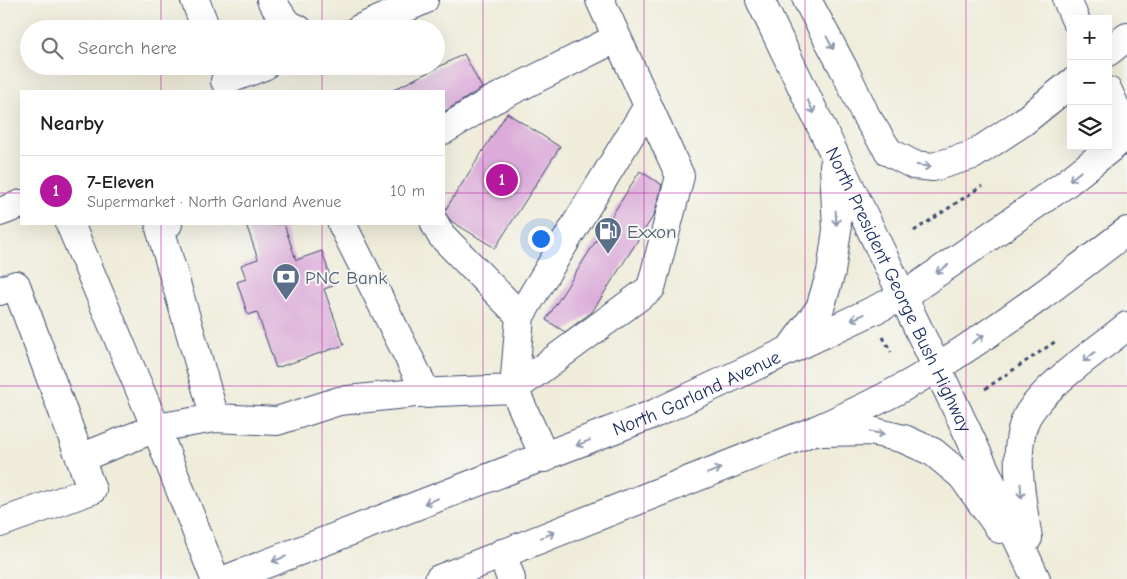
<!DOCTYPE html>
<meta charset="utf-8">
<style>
body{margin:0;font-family:"Comic Neue",sans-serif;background:#f2f2f2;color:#202124}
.controls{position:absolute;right:15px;top:15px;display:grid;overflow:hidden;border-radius:0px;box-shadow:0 5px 20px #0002}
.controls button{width:45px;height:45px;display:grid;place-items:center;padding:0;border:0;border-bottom:1px solid #e0e0e0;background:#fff;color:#202124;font:25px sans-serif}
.you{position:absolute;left:540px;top:238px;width:18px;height:18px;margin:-12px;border:4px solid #fff;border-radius:50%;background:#1a73e8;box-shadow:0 0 0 8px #1a73e833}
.badge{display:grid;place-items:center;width:32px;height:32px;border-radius:50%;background:#b5179e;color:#fff;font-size:16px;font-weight:700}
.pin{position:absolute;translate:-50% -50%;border:2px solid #fff;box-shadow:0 1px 5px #0006}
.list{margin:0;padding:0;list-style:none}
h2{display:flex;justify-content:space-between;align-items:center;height:65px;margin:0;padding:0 20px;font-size:21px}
h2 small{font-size:16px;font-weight:400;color:#757577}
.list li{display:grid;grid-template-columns:32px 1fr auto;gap:15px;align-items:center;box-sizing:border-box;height:70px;padding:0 20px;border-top:1px solid #e0e0e0}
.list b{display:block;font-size:19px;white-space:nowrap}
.list p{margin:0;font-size:16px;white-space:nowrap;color:#757577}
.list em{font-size:16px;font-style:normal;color:#757577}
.icon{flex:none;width:28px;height:28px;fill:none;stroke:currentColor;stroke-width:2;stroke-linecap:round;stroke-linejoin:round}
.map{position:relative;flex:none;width:1127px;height:579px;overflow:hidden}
.search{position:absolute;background:#fff;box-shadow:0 5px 20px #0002;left:20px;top:20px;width:425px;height:55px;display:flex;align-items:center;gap:12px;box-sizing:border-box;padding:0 18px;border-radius:28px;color:#757577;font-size:19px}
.panel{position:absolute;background:#fff;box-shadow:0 5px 20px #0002;left:20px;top:90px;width:425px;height:135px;border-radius:0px}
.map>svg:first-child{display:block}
.building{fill:#dbacd9}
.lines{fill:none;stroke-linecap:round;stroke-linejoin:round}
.minor-casing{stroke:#3b4b70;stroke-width:30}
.major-casing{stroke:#3b4b70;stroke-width:30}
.highway-casing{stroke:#3b4b70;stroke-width:30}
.path{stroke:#3b4b70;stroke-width:3;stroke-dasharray:4 4;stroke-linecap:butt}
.minor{stroke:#fff;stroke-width:28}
.major{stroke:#fff;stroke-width:28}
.highway{stroke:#fff;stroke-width:28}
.oneway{stroke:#8d97ae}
.grid{fill:none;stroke:#b5179e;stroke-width:1;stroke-opacity:0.55}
.labels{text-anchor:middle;stroke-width:4;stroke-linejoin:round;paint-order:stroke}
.service-label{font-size:19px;fill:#4e5e75;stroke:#f6f6f2;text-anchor:start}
.street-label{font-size:19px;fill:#1b2f5e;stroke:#f6f6f2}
</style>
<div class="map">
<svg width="1127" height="579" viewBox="0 0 1127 579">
<rect width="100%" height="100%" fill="#f6f6f2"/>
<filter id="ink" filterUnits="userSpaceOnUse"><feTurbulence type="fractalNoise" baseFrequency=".02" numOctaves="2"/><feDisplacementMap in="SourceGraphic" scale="10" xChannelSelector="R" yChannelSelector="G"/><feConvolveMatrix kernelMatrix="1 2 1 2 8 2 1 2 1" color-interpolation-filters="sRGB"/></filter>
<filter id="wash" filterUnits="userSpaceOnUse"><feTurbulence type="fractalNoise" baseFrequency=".0096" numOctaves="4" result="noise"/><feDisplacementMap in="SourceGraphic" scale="20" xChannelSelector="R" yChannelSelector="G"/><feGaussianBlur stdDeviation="1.12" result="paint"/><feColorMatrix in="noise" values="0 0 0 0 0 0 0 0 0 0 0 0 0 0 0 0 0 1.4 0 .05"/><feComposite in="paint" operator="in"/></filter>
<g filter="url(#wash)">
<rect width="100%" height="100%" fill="#efecd9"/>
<g id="blocks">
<path class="building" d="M464 54 482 88 444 112V91H391Z
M507 113 560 147 495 248 451 221 444 212Z
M640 171 662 185 654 215 592 312 565 332 546 320Z
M246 224H284L296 260 322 251 333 286 324 289 344 345 276 368 257 312 248 315 237 282 246 279 241 265 258 259Z"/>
</g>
</g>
<g filter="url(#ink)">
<use href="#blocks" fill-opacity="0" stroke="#3b4b70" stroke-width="1"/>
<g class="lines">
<defs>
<path id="minor" d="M195 0 206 29
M271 0 286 23 298 29
M359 29 424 0
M225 81 264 66
M444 130 491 101 617 38
M0 212 21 204
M70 224 156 428 215 579
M168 224 160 228 215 418
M342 224 427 394
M435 224 441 235 520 316
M0 291 16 285 92 490 0 523
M514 389 651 288 680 176 600 0
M514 389 520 316 648 106
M80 458 156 428 215 418 277 421 339 401 415 393 514 389 545 458
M502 553 511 579"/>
<g id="major">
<path id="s1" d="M760 0C853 193 947 385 1036 579"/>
<path d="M807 0 846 73 866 116 889 152 914 165 933 167 973 155 1023 122 1071 83"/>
<path d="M1108 52 1127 37"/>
<path d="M792 346 820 308 831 272 837 230 834 166"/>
<path d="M823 432 871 431 904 439 933 452 962 476 1000 529"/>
<path d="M1028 538C1022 504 1010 443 1029 413 1049 382 1098 350 1127 326"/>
<path id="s2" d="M227 579 656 413 902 297 1064 185 1127 135"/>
<path d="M439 579 811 432C854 413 899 392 939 366 1004 325 1066 278 1127 231"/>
</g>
<path id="highway" d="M1067 0 1075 19
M1108 91 1127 132"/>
</defs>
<use href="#minor" class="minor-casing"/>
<use href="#major" class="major-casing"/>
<use href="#highway" class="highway-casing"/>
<path class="path" d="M914 231 982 186
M883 337 891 352
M985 389 1056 341"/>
<use href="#minor" class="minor"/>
<use href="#major" class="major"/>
<use href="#highway" class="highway"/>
</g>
<defs><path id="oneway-shaft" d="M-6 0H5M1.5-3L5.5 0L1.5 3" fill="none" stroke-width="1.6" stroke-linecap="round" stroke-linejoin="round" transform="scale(1.25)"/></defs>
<g class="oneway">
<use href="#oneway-shaft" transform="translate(830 43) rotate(62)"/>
<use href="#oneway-shaft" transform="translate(811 107) rotate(64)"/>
<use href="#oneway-shaft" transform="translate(924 166) rotate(7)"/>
<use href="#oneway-shaft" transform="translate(1075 176) rotate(141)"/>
<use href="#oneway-shaft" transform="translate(836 218) rotate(87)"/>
<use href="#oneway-shaft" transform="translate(942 269) rotate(146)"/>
<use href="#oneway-shaft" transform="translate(858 317) rotate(155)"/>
<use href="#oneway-shaft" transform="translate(978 339) rotate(-35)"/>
<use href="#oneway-shaft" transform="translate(1089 357) rotate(141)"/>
<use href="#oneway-shaft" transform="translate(877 433) rotate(11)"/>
<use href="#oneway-shaft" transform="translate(583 443) rotate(158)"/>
<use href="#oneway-shaft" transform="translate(714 471) rotate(-21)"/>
<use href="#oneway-shaft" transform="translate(1021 491) rotate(86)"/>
<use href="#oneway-shaft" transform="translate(431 501) rotate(159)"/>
<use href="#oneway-shaft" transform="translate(548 535) rotate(-21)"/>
<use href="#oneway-shaft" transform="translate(279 559) rotate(159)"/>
</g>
</g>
<path class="grid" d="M161 0V29M322 0V29M483 0V579M644 0V579M805 0V579M966 0V579M161 66V91M322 66V91M0 193H21M444 193H1127M161 224V579M322 224V579M0 386H1127"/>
<defs>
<symbol id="fuel-pin" viewBox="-11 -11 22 30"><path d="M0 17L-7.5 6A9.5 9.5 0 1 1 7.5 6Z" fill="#5c6f8a" stroke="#f6f6f2"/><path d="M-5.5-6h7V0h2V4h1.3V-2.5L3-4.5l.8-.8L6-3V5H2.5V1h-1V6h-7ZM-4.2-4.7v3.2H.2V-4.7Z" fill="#fff"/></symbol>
<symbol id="bank-pin" viewBox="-11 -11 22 30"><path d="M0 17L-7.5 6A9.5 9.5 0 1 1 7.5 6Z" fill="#5c6f8a" stroke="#f6f6f2"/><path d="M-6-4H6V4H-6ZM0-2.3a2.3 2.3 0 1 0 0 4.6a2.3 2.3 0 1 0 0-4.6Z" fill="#fff"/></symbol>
</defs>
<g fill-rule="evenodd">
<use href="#fuel-pin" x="592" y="215" width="32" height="43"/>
<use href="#bank-pin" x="270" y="261" width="32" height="43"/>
</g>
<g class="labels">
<g class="service-label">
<text x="627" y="238">Exxon</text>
<text x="305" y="284">PNC Bank</text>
</g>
<g class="street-label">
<text dy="7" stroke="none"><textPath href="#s1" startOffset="321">North President George Bush Highway</textPath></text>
<text dy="7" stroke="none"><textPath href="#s2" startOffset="505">North Garland Avenue</textPath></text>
</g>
</g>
</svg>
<div class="controls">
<button>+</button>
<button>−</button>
<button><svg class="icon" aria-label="layers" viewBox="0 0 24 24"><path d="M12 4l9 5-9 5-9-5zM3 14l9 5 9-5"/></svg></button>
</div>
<div class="you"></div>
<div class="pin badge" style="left:502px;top:180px">1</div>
<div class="search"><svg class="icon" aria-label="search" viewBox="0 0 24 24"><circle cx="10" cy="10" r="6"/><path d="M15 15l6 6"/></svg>Search here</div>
<section class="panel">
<h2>Nearby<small></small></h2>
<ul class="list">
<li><span class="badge">1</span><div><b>7-Eleven</b><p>Supermarket · North Garland Avenue</p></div><em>10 m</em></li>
</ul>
</section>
</div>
